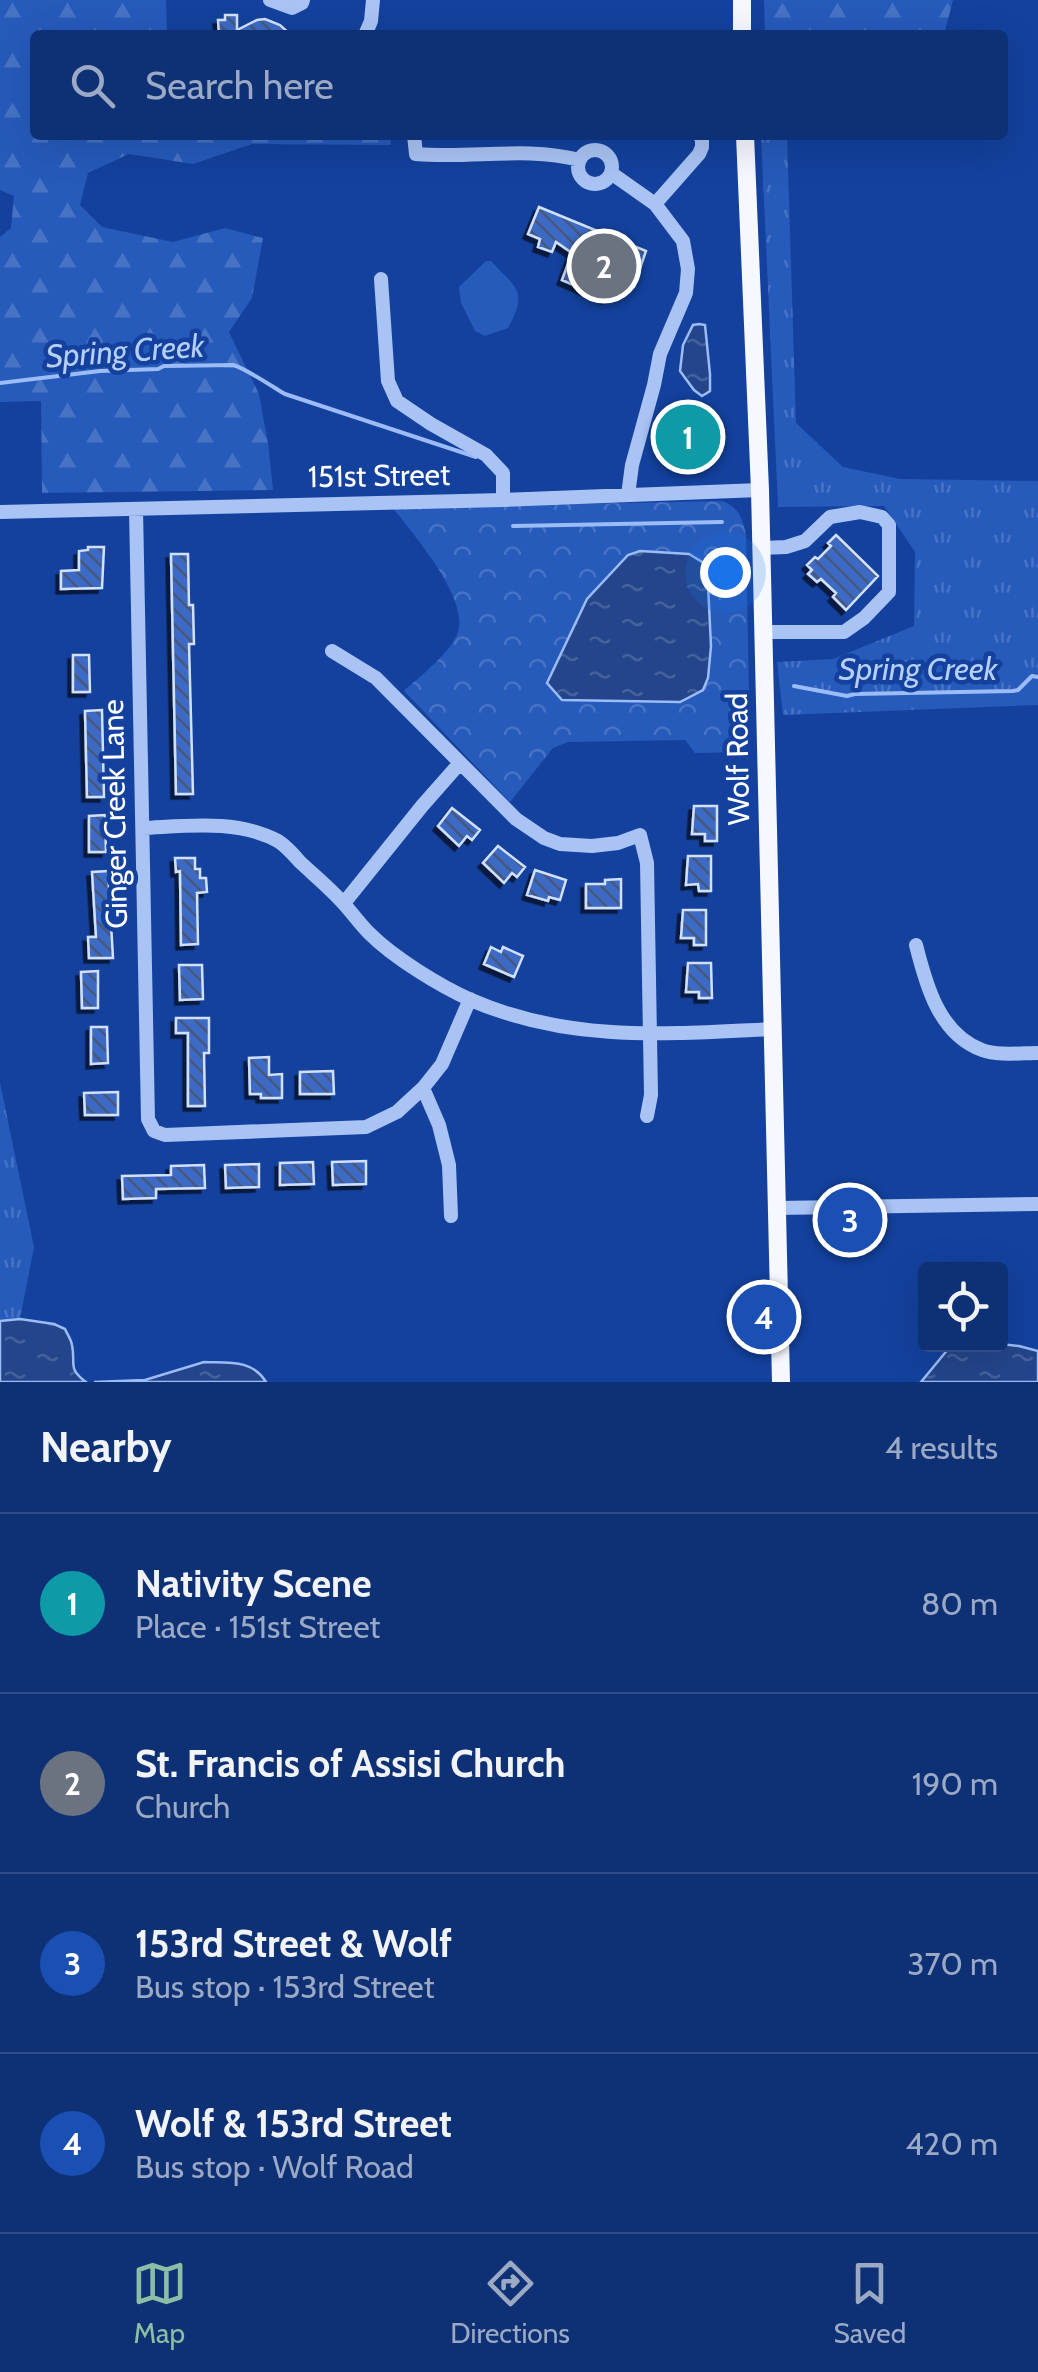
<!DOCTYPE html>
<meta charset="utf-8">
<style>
body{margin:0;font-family:Cabin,sans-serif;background:#1c3d7e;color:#f1f3f6}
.controls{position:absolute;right:30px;bottom:30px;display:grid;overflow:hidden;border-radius:10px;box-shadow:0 10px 40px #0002}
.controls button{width:90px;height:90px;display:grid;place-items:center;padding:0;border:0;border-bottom:2px solid #2e4c88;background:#0e3176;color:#f1f3f6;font:50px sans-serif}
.you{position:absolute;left:725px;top:572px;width:35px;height:35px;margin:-25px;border:8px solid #fff;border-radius:50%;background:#1a73e8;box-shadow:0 0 0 15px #1a73e833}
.badge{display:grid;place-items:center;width:65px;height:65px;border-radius:50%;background:#8abfa5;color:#fff;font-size:32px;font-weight:700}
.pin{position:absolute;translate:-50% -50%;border:5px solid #fff;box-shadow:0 2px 10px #0006}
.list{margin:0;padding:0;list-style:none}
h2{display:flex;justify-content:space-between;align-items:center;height:130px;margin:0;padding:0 40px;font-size:42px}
h2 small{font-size:32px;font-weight:400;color:#9ba9c5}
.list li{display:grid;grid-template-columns:65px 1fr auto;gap:30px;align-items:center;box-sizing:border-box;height:180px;padding:0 40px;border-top:2px solid #2e4c88}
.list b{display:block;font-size:38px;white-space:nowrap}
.list p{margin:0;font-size:32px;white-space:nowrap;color:#9ba9c5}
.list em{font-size:32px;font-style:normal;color:#9ba9c5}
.icon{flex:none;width:55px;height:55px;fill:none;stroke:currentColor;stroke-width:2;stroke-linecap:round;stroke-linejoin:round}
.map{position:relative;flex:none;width:1038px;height:1382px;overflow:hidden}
.search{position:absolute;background:#0e3176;box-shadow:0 10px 40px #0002;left:30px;right:30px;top:30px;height:110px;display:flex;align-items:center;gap:25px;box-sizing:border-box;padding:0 35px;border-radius:10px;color:#9ba9c5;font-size:38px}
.sheet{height:850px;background:#0e3176}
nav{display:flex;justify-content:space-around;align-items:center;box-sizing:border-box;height:140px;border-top:2px solid #2e4c88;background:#0e3176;font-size:28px;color:#9ba9c5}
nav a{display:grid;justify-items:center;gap:5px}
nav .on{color:#8abfa5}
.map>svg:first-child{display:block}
.grass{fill:url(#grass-tufts)}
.forest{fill:url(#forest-firs)}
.park{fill:url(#park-crowns)}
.garden{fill:#265abb}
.water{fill:url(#water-ripples);stroke:#9bbcf7;stroke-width:2.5}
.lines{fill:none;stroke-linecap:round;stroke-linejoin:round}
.stream{stroke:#9bbcf7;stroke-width:4}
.building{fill:url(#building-back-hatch);stroke:#d1e1fd;stroke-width:2.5;filter:url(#shadow)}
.minor{stroke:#a8c3f4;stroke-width:14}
.major{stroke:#f5f8ff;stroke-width:18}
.labels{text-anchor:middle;stroke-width:9;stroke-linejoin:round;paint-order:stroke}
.street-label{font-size:30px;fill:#fff;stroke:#13419d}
.water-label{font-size:32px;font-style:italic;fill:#b5cefa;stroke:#13419d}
</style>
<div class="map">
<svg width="1038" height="1382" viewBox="0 0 1038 1382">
<defs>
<pattern id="grass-tufts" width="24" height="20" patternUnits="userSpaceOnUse" patternTransform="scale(2.5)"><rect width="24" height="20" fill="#265abb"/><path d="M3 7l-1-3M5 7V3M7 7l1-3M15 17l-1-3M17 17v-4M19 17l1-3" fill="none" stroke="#4773c5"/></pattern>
<pattern id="forest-firs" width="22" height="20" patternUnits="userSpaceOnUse" patternTransform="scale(2.5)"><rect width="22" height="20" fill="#265abb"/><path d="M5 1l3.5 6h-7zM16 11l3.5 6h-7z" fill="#4773c5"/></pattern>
<pattern id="park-crowns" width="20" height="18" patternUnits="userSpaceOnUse" patternTransform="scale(2.5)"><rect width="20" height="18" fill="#265abb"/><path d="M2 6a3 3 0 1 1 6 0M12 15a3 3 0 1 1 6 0" fill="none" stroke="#4773c5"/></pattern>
<pattern id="water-ripples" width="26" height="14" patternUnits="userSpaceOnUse" patternTransform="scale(2.5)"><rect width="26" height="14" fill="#24458b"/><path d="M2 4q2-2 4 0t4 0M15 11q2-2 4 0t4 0" fill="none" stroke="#45619c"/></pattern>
<pattern id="building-back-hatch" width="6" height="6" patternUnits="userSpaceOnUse" patternTransform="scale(2.5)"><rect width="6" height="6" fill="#3c6ac4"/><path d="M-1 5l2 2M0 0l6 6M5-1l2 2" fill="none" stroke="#46587c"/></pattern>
<filter id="shadow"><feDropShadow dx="-4.5" dy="4.5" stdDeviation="0" flood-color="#0009"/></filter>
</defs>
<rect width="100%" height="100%" fill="#13419d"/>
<path class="grass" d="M761 135H787L796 423 843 467 900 479 1038 481V705L783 715 777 662 833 659 914 626 915 552 884 506 778 507Z
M0 1083 34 1247 20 1319 0 1321Z"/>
<path class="forest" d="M0 0H166L167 35H35V135H390L391 145 252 144 193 164 129 154 88 173 80 205 102 227 173 242 225 228 263 238 252 298 229 332 259 394 268 443 273 490 42 493 41 401 0 402V237L11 228 14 196 0 190Z
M764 0H953L944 35H765Z"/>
<path class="park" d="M722 501C739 507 743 519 746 535L750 752 695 753 685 740 568 742 553 748 510 802 404 691C420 676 451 653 458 632 469 598 413 534 393 508Z"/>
<path class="garden" d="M486 261H491C516 288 529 290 508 328L485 336 475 331 461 303 459 287Z"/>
<path class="water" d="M699 324 705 325 710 374V391L702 396 694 390 680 371 683 345 693 325Z
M640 551 689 554 707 565 711 646 708 678 703 690 680 702 562 700 547 683 587 599 628 555Z
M20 1319 54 1324 65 1329C67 1334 71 1339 72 1345 76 1364 67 1368 86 1382H0V1321Z
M1001 1344 1019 1346 1038 1351V1382H921L949 1348 958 1345Z
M204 1362C228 1363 252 1359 266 1382H94L145 1380Z"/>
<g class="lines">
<path class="stream" d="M0 383 100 371 158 369 164 366 233 365C245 368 273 387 285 394L476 457
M513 526 722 522
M794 686 847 696 855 694 1013 691 1018 690 1032 676 1038 677"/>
</g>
<path class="building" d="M225 15H237V30L257 20 265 19 280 25 291 35H219L218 20H225Z
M539 207 646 251 634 286 627 292 606 299 562 280 572 253 556 242 552 252 538 247 540 239 528 234Z
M836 535 878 576 846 610 833 597 836 593 821 579 817 582 808 574 812 570 807 565 815 557 818 559 831 546 828 543Z
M88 547H104L102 588 61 589V571L79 570V551L88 550Z
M171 554H188L189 605H193L194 644H189L193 794H176Z
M73 655H89L90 692H73Z
M102 710 104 797H87L85 711Z
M694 806H717V841H705V834H692Z
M452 808 480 830 472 840 467 836 459 846 438 826Z
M105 815 106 852H89V816Z
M498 846 525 867 517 877 512 873 504 883 483 863Z
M688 856H711V891H699L698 884 686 885Z
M175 858H195V869H200V878H206L207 892 197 893 198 944 181 945 180 871 176 872Z
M535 870 566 880 560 900 549 897 548 901 527 895Z
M108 871 113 958H89L88 937H96L92 872Z
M621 879V908H586V884H605V880Z
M683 910H706V945H694V938H681Z
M491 947 501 952 503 947 523 956 514 977 484 964Z
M688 963H711L712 998H699V992H686Z
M179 965H202L203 999 180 1000Z
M98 971V1008H82L81 972Z
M176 1018H209V1053H204L205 1106H188V1033H176Z
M91 1027H107L108 1063 91 1064Z
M269 1057V1075L282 1074V1098H261V1094H250L249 1058Z
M333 1071 334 1094H300V1072Z
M118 1092V1115H85L84 1093Z
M366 1161V1184L333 1185 332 1162Z
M313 1162 314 1184 280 1185V1163Z
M259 1164V1187L226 1188 225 1165Z
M204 1165 205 1188 156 1189V1198L123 1199 122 1176 171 1175V1166Z"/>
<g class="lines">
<path class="minor" d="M270 0 292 8 302 3 303 0
M365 35 371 21 373 0
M414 135 416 154C472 159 524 146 580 160
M578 167a17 17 0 1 1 34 0a17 17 0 1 1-34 0Z
M611 173 655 204 683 241 688 269 686 293 660 354 654 385 632 465 628 495
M655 204 699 154 702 147V139L699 135
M381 279 388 381 397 401 431 424 486 455 503 473V500
M136 509 148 1119 154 1131 165 1135 366 1127 397 1112 423 1088 442 1064 470 999
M0 512 503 500 760 490
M761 548 786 547 805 541 830 517 860 512 882 517 889 525V592L864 618 844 632H763
M332 651 376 678 516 819 544 838 560 844 592 846 618 843 640 835 647 863 651 1095 647 1116
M143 828C187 826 237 819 278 841 286 846 294 855 300 862 315 876 331 889 344 904 353 914 360 924 369 933 394 958 440 986 471 1000 571 1043 668 1034 772 1029
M344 903 422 806 459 764
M916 945C926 985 939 1034 982 1050 998 1056 1021 1053 1038 1053
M423 1088 439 1125 449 1165 451 1216
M777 1208 1038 1204"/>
<path class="major" d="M742 0V35
M745 135 760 490 781 1382"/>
</g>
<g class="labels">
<g class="street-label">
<text transform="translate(379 476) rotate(-1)" y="10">151st Street</text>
<text transform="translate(738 759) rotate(-91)" y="10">Wolf Road</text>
<text transform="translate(115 814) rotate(-91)" y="10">Ginger Creek Lane</text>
</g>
<g class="water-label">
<text transform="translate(125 351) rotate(-4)" y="11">Spring Creek</text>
<text x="918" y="680">Spring Creek</text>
</g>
</g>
</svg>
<div class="controls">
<button><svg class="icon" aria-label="locate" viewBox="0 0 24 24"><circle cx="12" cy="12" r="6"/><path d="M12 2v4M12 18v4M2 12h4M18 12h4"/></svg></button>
</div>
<div class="you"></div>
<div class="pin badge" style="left:688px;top:437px;background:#0f9aa8">1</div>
<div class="pin badge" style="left:604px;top:266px;background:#6b7280">2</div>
<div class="pin badge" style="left:850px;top:1220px;background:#1a4fb4">3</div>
<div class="pin badge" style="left:764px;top:1317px;background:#1a4fb4">4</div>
<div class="search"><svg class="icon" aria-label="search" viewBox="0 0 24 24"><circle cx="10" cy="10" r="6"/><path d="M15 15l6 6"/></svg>Search here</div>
</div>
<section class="sheet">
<h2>Nearby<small>4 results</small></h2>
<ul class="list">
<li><span class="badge" style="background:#0f9aa8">1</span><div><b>Nativity Scene</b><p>Place · 151st Street</p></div><em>80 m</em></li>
<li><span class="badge" style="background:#6b7280">2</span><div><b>St. Francis of Assisi Church</b><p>Church</p></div><em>190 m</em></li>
<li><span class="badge" style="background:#1a4fb4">3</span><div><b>153rd Street &amp; Wolf</b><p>Bus stop · 153rd Street</p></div><em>370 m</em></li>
<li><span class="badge" style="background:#1a4fb4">4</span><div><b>Wolf &amp; 153rd Street</b><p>Bus stop · Wolf Road</p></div><em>420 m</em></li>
</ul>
</section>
<nav>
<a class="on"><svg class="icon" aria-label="map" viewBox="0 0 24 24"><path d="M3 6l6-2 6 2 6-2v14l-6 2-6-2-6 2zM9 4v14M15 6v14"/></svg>Map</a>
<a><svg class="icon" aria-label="directions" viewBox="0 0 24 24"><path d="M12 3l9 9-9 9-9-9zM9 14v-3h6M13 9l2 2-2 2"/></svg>Directions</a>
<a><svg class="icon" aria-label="saved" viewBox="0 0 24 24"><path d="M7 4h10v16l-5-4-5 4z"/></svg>Saved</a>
</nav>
